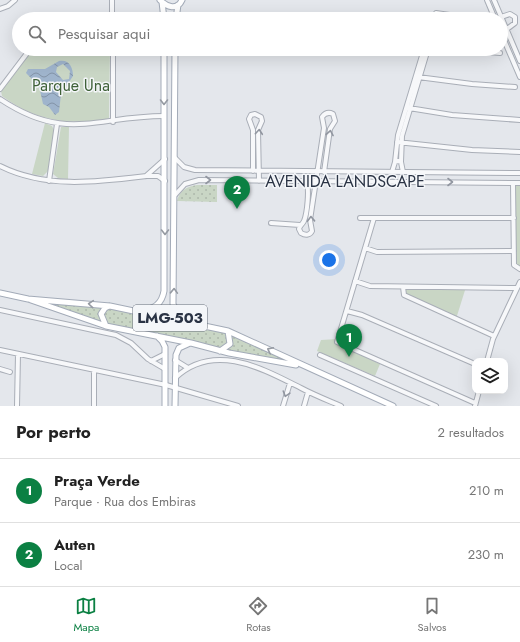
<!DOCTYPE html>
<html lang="pt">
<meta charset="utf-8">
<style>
body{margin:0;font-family:Jost,sans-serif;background:#f6f6f6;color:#222}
.controls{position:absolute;right:12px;bottom:12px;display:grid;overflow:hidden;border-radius:8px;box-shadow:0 4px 16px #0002}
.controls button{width:36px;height:36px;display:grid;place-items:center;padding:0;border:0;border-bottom:1px solid #e0e0e0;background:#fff;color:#222;font:20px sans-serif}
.you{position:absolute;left:329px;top:260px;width:14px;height:14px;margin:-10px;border:3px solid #fff;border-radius:50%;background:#1a73e8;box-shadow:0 0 0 6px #1a73e833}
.badge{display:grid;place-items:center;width:26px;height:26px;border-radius:50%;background:#0b8043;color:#fff;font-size:13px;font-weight:700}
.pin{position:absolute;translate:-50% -33px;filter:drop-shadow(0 1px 2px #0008)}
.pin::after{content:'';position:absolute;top:21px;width:14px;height:12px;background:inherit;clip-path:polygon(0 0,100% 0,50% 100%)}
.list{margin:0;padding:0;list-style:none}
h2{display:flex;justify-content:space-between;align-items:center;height:52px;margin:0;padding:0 16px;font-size:17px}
h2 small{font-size:13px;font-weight:400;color:#767676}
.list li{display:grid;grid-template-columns:26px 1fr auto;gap:12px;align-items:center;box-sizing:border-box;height:64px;padding:0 16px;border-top:1px solid #e0e0e0}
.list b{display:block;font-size:15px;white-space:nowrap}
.list p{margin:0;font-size:13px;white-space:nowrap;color:#767676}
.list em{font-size:13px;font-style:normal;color:#767676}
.icon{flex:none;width:22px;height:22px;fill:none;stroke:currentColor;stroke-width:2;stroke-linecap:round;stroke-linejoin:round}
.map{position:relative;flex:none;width:520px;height:406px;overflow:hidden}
.search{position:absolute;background:#fff;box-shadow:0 4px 16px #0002;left:12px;right:12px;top:12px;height:44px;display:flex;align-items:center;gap:10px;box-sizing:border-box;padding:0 14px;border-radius:22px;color:#767676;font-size:15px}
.sheet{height:180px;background:#fff}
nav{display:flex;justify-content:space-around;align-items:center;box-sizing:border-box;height:56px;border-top:1px solid #e0e0e0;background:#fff;font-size:11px;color:#767676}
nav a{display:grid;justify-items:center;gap:2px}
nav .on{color:#0b8043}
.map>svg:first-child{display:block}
.grass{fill:url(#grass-dots)}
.park{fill:#c9d6c5}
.water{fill:url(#water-waves);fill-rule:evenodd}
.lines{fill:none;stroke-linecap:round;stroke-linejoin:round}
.minor-casing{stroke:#a9aeb7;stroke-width:6}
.major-casing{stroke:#a3abb8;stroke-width:7}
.minor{stroke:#f7f8fa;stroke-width:4}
.major{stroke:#fff;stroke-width:5}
.oneway{stroke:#959aa2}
.oneway2{stroke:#9196a0}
.labels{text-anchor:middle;stroke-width:3;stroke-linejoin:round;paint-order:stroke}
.shield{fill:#f4f6f9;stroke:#676e7b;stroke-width:1}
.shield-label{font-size:15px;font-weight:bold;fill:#2b3445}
.park-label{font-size:16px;fill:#3f6138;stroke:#f4f6f9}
.street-label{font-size:16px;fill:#2b3445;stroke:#f4f6f9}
</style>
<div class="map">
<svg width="520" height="406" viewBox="0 0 520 406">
<defs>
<pattern id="grass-dots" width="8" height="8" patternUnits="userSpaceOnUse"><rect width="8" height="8" fill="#c9d6c5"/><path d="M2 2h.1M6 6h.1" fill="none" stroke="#adb8ab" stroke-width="1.8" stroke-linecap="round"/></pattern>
<pattern id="water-waves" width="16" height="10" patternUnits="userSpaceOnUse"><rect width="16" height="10" fill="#9fb4cc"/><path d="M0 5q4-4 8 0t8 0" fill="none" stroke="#8293a7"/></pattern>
</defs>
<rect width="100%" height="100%" fill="#e4e7ec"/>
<path class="grass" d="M197 185H217V202L177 201C180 190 186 187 197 185Z
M28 299 110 306 228 331 305 367 106 326Z"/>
<path class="park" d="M38 49H110L109 118C103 121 94 121 87 121 56 124 27 115 2 96L1 91 28 56Z
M45 123 52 126 54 130 48 171 43 176 32 174Z
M61 127H69L68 179 58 178 53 174Z
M513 183H520V269L514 265Z
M403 287H466L456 319 404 295Z
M338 339 340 345 380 364 375 376 317 351 321 340Z"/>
<path class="water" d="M59 61C69 59 73 67 73 76L61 94 59 112 55 115 49 107 43 104 39 86 26 73 28 69H45ZM63 64 70 71 69 79 63 80 56 72 57 67Z"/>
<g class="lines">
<defs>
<path id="minor" d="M112 0V19
M487 0 495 19
M494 0 520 61
M0 9 8 6 15 0
M501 17 510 14 515 17V23L507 29
M433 19 436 13 477 19
M501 33 520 77
M113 49V122
M452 49 500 53
M418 77 472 84 515 87
M0 89 28 52 32 49
M0 99C66 143 96 116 164 116
M409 108 452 115 520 120
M397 142 472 150 520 152
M175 158 184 167 195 170 520 173
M395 162 398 135 424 49
M401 162 402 136 428 49
M0 166C46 189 97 182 146 176H158L165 181
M253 171V130L249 119 251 115 255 114 261 117 262 121 258 130 259 181
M392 172 395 162 398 161 401 162 403 172
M146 176 165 159
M49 181 57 124
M306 181C310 188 307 214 304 221 302 225 300 225 299 229L301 233C306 236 310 235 312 231L310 220 324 128 322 117C325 113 329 112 333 114L335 121 330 129 324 172
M513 183 514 265 520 269
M175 195 185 184 199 180 520 183
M360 218H514
M374 218 337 342 475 403
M271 223 300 225
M365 248 377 252 514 251
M355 281 370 286 517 288
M403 287 404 295 494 336
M0 310 116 335 131 343 148 359 165 369
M347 311 362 315 475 364
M0 350 166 385 238 406
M320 355 436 406
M175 360 188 368
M151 361 165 354
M487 361 493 339 520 282
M0 369 10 372
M175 378C214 341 263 369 301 388 314 395 327 400 341 406
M17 406 18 354
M94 406V370
M283 406 290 383
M304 406 308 392
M475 406 479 391"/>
<path id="major" d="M160 0C167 7 177 11 182 0
M162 2 164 19
M176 19 178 5
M175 49 173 304 178 314 184 319
M0 293 28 299 106 326 191 343 229 353 296 365
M28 299 110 306 228 331 393 406
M141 310C154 310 162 303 164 291V49
M106 326 101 314 105 308 109 306
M157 336 162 341 165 347V406
M220 351 230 344 228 331
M175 406 176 355 179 348 190 343"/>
</defs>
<use href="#minor" class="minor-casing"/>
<use href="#major" class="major-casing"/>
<use href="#minor" class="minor"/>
<use href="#major" class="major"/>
</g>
<defs><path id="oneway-chevron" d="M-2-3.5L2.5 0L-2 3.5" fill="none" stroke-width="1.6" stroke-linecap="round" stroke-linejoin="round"/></defs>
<g class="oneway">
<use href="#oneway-chevron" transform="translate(164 102) rotate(90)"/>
<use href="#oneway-chevron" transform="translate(165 232) rotate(90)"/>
<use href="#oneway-chevron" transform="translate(174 291) rotate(-88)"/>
<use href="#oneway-chevron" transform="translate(91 304) rotate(-175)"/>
<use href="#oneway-chevron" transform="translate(270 350) rotate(-153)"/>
</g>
<g class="oneway2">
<use href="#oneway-chevron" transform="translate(259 132) rotate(-85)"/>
<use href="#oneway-chevron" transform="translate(330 133) rotate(-80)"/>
<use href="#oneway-chevron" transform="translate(208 180)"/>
<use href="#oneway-chevron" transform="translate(450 182)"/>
<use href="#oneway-chevron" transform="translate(311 219) rotate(-92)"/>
<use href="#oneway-chevron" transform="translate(286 394) rotate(107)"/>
</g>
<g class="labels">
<rect class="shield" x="133" y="305" width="74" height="26" rx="3"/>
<g class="shield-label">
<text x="170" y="323">LMG-503</text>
</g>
<g class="park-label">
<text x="71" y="91">Parque Una</text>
</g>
<g class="street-label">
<text x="345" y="187">AVENIDA LANDSCAPE</text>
</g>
</g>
</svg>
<div class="controls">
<button><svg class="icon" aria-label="layers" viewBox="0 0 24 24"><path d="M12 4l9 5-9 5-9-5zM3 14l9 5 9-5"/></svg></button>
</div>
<div class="you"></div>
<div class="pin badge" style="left:349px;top:357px">1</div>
<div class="pin badge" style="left:237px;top:209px">2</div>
<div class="search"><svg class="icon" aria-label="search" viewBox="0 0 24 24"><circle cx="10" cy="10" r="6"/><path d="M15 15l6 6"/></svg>Pesquisar aqui</div>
</div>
<section class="sheet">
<h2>Por perto<small>2 resultados</small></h2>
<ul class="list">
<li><span class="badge">1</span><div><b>Praça Verde</b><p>Parque · Rua dos Embiras</p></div><em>210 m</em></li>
<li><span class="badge">2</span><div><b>Auten</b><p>Local</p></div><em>230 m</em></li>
</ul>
</section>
<nav>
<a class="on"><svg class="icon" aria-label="map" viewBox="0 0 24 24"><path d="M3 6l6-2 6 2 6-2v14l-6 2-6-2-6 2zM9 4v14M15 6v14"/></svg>Mapa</a>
<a><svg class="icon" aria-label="directions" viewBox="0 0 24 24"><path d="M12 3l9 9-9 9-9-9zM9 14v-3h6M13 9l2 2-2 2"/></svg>Rotas</a>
<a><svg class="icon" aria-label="saved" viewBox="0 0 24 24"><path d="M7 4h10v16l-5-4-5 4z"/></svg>Salvos</a>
</nav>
